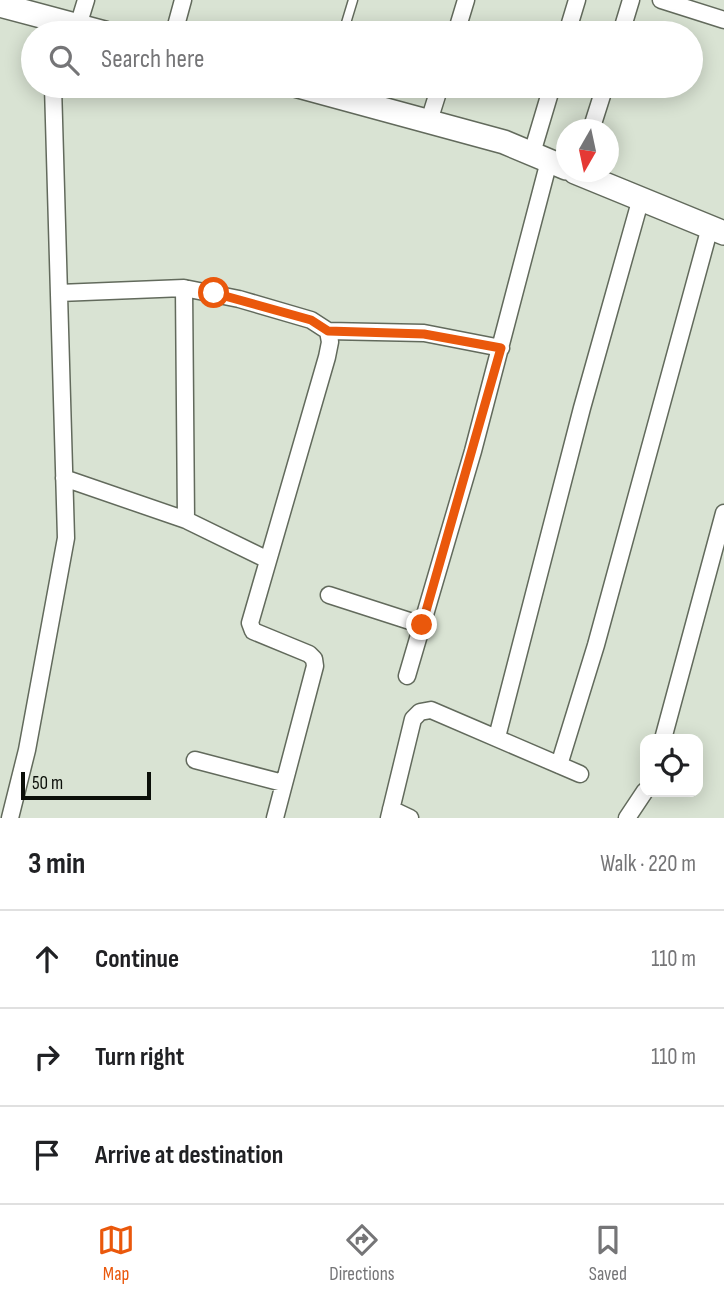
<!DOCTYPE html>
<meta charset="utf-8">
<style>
body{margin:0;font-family:"Sofia Sans Condensed",sans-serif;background:#f2f2f2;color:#202124}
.controls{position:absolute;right:21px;bottom:21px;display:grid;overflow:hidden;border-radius:14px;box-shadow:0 4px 18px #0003}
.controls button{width:63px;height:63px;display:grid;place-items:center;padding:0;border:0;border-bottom:2px solid #e0e0e0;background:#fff;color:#202124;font:35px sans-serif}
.compass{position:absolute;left:556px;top:119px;width:63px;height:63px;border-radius:50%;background:#fff;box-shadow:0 4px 18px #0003;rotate:189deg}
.scale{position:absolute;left:21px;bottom:18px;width:130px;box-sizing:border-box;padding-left:7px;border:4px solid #0b0f09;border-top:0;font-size:19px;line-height:24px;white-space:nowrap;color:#0b0f09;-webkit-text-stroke:5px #d9e3d3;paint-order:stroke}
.stop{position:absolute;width:21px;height:21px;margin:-16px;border:5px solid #ea580c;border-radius:50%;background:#fff}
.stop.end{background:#ea580c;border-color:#fff;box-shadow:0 2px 7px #0008}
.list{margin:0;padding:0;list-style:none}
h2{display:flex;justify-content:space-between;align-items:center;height:91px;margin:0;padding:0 28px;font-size:30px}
h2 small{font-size:23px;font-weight:400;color:#757577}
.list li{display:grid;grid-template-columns:46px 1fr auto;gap:21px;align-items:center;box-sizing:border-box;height:98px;padding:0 28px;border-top:2px solid #e0e0e0}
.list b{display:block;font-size:26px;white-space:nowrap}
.list em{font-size:23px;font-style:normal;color:#757577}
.icon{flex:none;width:38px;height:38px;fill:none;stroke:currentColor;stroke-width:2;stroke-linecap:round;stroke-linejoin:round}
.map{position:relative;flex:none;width:724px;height:818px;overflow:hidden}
.search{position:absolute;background:#fff;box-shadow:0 4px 18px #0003;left:21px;right:21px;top:21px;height:77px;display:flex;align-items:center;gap:18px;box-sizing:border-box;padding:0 24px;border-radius:38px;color:#757577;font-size:26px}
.sheet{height:385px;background:#fff}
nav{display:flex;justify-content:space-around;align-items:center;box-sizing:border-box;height:98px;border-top:2px solid #e0e0e0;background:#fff;font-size:19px;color:#757577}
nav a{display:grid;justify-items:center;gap:4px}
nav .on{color:#ea580c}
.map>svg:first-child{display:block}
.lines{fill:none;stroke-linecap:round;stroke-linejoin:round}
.service-casing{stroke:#626a5c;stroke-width:11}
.minor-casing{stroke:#626a5c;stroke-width:19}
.secondary-casing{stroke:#626a5c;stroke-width:26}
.service{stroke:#fff;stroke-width:8}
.minor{stroke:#fff;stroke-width:16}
.secondary{stroke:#fff;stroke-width:23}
.route{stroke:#ea580c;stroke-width:9}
</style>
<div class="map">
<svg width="724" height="818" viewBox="0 0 724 818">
<rect width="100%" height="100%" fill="#d9e3d3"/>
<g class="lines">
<defs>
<path id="service" d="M343 33 353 0"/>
<path id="minor" d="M661 0 724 20
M78 26 86 0
M174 33 183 0
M456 33 466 0
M567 33 577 0
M621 33 631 0
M429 121 440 86
M591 130 605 86
M532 153 552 86
M184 288 186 520
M59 293 184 288 239 299 311 320 328 331 330 342 327 357 250 623 253 631 309 654 314 659 315 666 275 818
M328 331 424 333 501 348
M64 478 186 520 268 560
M329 595 422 625
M407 676 473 451 549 161
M497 737 582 408 641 198
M663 739 724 513
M195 760 283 783
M559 765 596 645 710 227
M391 809 410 818
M10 818 27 750 66 538 53 86
M389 818 413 719 420 712 431 710 580 774
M627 818 645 791"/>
<path id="secondary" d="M0 5 105 33
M298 86 504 142 566 168
M575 172 724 233"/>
</defs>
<use href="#service" class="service-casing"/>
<use href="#minor" class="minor-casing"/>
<use href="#secondary" class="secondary-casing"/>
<use href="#service" class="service"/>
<use href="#minor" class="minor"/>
<use href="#secondary" class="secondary"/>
</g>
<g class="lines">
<path class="route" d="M214 293 311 320 328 331 424 334 501 348 422 625"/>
</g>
</svg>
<div class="controls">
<button><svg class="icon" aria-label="locate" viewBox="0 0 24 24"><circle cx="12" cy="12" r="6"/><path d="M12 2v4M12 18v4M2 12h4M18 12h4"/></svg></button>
</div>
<svg class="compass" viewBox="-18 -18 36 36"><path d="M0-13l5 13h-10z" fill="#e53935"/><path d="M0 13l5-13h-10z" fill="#757577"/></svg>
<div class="scale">50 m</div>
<div class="stop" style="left:214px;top:293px"></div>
<div class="stop end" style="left:422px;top:625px"></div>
<div class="search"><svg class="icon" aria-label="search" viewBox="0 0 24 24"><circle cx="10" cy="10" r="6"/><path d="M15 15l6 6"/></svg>Search here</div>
</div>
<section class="sheet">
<h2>3 min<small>Walk · 220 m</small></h2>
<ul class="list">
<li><svg class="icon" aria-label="ahead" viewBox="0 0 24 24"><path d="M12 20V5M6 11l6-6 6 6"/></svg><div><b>Continue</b></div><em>110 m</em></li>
<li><svg class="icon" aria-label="right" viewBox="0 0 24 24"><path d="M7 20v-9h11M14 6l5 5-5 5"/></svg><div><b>Turn right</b></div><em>110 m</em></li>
<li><svg class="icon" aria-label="arrive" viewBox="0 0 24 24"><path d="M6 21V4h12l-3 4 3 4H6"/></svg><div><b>Arrive at destination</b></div></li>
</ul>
</section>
<nav>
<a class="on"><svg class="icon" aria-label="map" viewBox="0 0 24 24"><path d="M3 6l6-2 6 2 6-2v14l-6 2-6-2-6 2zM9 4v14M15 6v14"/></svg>Map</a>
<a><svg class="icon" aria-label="directions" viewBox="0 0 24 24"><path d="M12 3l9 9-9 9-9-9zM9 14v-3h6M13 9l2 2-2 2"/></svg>Directions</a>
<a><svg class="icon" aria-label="saved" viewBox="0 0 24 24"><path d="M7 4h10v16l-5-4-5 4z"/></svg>Saved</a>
</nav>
